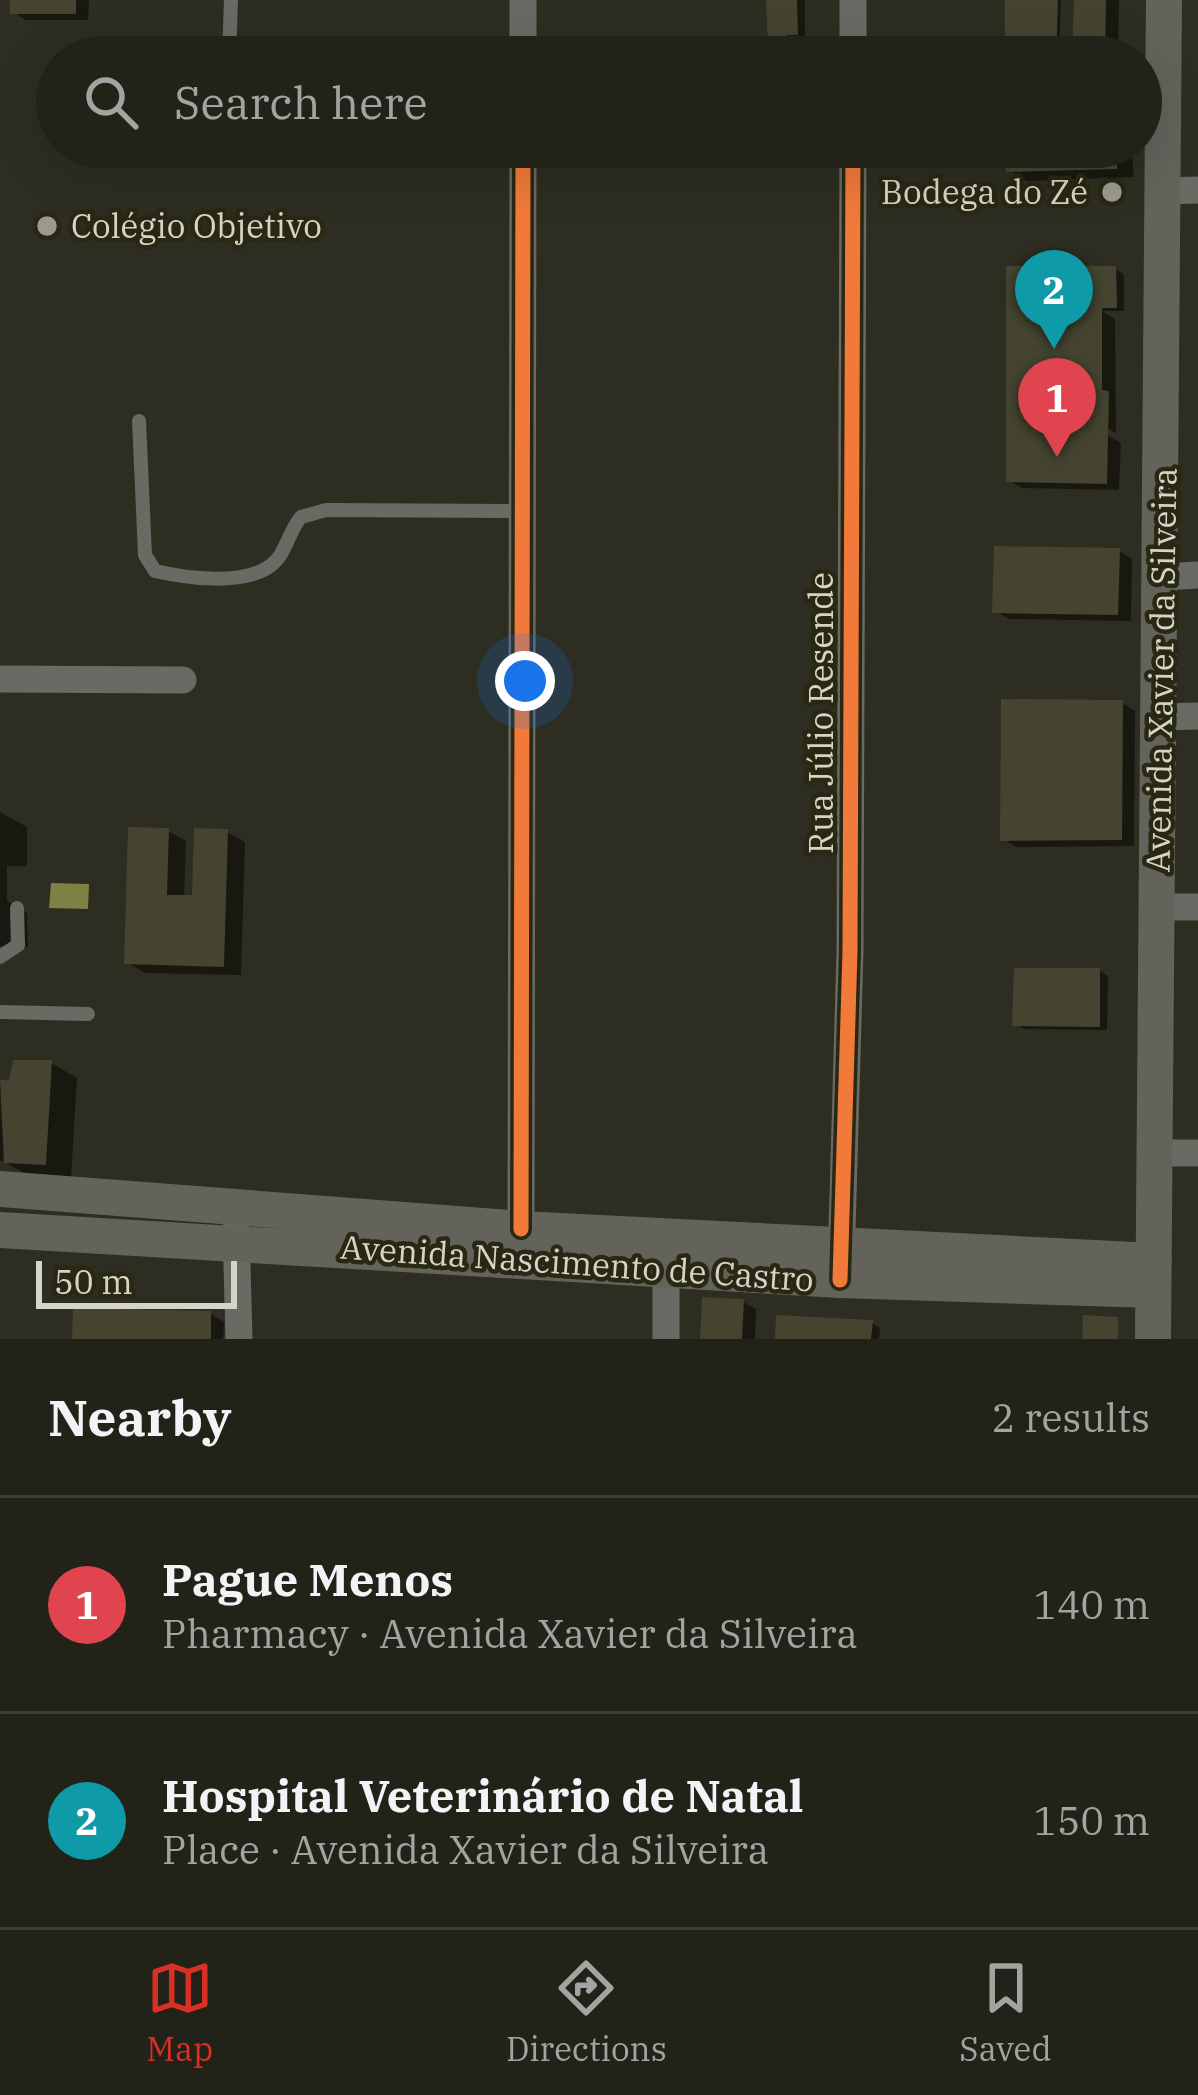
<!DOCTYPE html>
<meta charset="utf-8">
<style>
body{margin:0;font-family:"IBM Plex Serif",serif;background:#2e2f26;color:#f1f3f6}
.scale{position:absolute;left:36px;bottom:30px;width:201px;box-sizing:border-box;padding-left:12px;border:6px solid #d4d5c8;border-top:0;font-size:33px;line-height:42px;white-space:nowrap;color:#d4d5c8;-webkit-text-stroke:9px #282813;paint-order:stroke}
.you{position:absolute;left:525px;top:681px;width:42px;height:42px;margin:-30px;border:9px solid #fff;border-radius:50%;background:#1a73e8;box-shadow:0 0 0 18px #1a73e833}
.badge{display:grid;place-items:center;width:78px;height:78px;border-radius:50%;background:#d93025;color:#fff;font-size:39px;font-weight:700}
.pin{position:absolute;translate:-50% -99px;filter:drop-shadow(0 3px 6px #0008)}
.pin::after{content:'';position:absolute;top:63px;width:42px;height:36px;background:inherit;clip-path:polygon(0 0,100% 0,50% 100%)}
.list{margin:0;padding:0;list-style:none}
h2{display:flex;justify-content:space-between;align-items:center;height:156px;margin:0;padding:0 48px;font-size:51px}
h2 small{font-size:39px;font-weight:400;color:#a2a4a2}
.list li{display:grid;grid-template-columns:78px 1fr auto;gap:36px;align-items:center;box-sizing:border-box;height:216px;padding:0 48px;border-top:3px solid #3f3f38}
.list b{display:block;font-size:45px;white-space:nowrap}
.list p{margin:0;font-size:39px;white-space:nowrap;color:#a2a4a2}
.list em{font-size:39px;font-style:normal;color:#a2a4a2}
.icon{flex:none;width:66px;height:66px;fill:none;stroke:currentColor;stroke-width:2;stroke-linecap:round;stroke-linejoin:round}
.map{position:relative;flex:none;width:1198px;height:1339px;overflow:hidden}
.search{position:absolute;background:#222219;box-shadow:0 12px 48px #0002;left:36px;right:36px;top:36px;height:132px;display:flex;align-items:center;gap:30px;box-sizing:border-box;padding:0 42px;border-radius:66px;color:#a2a4a2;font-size:45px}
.sheet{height:588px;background:#222219}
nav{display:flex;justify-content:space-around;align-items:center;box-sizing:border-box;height:168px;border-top:3px solid #3f3f38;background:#222219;font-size:33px;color:#a2a4a2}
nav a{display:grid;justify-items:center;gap:6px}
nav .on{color:#d93025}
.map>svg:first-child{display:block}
.water{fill:#7f8043}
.shadow{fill:#0007}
.building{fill:#444431}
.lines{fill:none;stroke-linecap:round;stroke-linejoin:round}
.lane{stroke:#6a6a65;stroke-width:14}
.street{stroke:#6a6a65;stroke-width:27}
.secondary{stroke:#63635c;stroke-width:36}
.cycleway-casing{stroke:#282813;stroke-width:22}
.cycleway{stroke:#f17a3a;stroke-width:15}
.poi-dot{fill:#9a9a8e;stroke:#282813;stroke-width:4.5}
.labels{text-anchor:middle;stroke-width:9;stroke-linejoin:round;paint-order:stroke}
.poi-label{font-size:33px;fill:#d4d5c8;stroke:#282813;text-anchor:end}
.street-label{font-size:33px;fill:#d4d5c8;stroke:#282813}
</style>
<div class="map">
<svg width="1198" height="1339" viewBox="0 0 1198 1339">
<rect width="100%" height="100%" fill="#2d2d21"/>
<path class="water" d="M51 883 89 884 88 909 49 908Z"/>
<path class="shadow" d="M13 0H89L88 20H26L13 12Z
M769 0H805V38H794V46L771 42Z
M1008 0H1061L1059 57H1008Z
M1077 0H1119L1118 57 1075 55Z
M1009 147H1131L1134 177 1027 181 1009 170Z
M1115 269 1124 274V311H1102L1115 319 1116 433 1097 422 1094 427 1121 443 1119 490 1022 488 1009 480Z
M1119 551 1132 559 1131 621 1009 619 995 611Z
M1122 703 1135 711 1134 846 1016 847 1003 839Z
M0 812 27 827V866H7V901L27 913 28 947 0 946Z
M168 831 186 841 184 898H195L227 832 245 842 241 975 145 973 127 962Z
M1100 971 1108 976 1107 1030 1024 1029 1016 1024Z
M51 1063 77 1078 71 1178 32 1177 0 1160V1083H12Z
M705 1300 743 1302 756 1309 755 1339H703Z
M76 1311 211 1314 224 1322 223 1339H75Z
M779 1318 872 1323 880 1328 879 1339H778Z"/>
<path class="building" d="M10 0H76V14H10Z
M766 0H797L798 35H787V43L768 44Z
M1005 0H1058L1056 57H1005Z
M1074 0H1106L1105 57 1072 56Z
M1006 147H1117V169L1006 172Z
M1006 266H1116L1117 308H1102V390L1109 391 1107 484 1006 482Z
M994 546 1120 548 1118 615 992 613Z
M1001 699 1123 700 1122 840 1000 841Z
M128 827 169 828 167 895H192L194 828 228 829 224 967 124 964Z
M1014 968H1100V1027L1012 1026Z
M13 1060H52L46 1165 4 1163 0 1080H9Z
M702 1297 744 1299 742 1339H700Z
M73 1308 211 1311V1339H72Z
M776 1315 873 1320 871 1339H775Z
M1083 1315 1118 1317V1339H1082Z"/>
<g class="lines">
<path class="lane" d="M229 57 231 0
M139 421 145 555 155 571C186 578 242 586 270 566 286 555 288 532 301 517L326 510 523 511
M0 957 18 945 17 908
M0 1012 88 1014"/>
<path class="street" d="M523 0V57
M853 57V0
M1164 191 1198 190
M1163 577 1198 575
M0 679 183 680
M1160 717 1198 716
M1158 907H1198
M1153 1153H1198
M236 1229 239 1339
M521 1229 523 147
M841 1265 850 951 853 147
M666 1339V1253"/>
<path class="secondary" d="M0 1189 521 1229 1154 1261
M0 1230 840 1280 1153 1290
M1153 1339 1164 0"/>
<defs>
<path id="cycleway" d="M521 1229 523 147
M840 1280 850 951 853 147"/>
</defs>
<use href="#cycleway" class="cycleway-casing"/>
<use href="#cycleway" class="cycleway"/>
</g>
<g class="poi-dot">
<circle cx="1112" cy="192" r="12"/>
<circle cx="47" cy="226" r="12"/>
</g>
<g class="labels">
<g class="poi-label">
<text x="1088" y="204">Bodega do Zé</text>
<text x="71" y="238" text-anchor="start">Colégio Objetivo</text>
</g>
<g class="street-label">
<text transform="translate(1161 670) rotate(-89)" y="12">Avenida Xavier da Silveira</text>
<text transform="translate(821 713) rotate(-90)" y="12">Rua Júlio Resende</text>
<text transform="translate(577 1263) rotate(4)" y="12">Avenida Nascimento de Castro</text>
</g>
</g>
</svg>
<div class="scale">50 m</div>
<div class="you"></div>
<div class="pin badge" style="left:1057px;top:457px;background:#e0444e">1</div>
<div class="pin badge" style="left:1054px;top:349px;background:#0f9aa8">2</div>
<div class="search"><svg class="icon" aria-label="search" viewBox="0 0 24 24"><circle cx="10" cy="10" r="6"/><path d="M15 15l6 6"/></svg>Search here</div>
</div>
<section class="sheet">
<h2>Nearby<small>2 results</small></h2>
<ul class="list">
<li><span class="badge" style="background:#e0444e">1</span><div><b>Pague Menos</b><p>Pharmacy · Avenida Xavier da Silveira</p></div><em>140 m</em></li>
<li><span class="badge" style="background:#0f9aa8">2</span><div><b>Hospital Veterinário de Natal</b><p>Place · Avenida Xavier da Silveira</p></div><em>150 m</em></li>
</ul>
</section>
<nav>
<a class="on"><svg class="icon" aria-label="map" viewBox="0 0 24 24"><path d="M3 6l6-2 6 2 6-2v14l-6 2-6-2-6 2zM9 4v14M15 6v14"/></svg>Map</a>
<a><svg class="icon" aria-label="directions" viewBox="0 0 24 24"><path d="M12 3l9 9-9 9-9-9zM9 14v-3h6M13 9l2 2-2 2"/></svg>Directions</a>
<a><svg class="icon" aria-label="saved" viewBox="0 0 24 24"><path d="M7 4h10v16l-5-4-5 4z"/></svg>Saved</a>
</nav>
